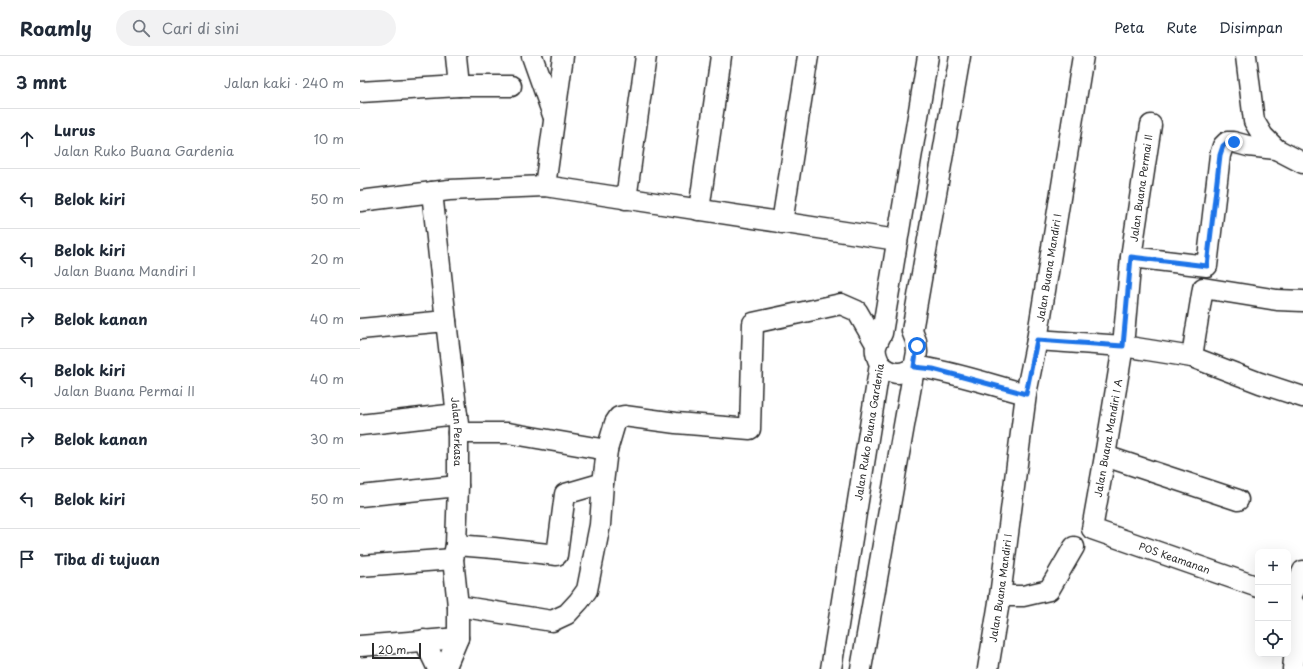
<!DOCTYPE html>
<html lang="id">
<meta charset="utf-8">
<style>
body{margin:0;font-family:"Playpen Sans",sans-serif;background:#f2f2f3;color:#1f2937}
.controls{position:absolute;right:12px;bottom:12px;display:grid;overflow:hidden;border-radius:8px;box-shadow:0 4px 16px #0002}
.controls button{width:36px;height:36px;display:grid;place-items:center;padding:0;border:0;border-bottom:1px solid #e0e1e3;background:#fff;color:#1f2937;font:20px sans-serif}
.scale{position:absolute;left:12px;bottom:10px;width:49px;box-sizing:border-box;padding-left:4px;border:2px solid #2b2b2b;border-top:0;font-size:11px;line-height:14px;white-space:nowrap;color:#2b2b2b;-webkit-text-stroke:3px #fff;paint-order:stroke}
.stop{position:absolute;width:12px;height:12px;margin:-9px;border:3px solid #1a73e8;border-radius:50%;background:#fff}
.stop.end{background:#1a73e8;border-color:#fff;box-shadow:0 1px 4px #0008}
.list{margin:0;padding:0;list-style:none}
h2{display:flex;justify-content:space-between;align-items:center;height:52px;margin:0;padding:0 16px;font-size:17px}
h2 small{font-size:13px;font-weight:400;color:#747a83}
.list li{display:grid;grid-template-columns:26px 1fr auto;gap:12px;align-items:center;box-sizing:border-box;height:60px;padding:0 16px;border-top:1px solid #e0e1e3}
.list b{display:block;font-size:15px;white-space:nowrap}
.list p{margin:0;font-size:13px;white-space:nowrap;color:#747a83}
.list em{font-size:13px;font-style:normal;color:#747a83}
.icon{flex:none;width:22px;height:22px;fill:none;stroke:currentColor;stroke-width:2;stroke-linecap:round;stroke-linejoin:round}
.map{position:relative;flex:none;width:943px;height:613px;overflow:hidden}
header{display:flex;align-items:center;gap:24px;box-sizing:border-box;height:56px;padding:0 20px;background:#fff;border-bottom:1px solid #e0e1e3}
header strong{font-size:19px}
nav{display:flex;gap:22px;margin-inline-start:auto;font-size:14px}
.search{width:280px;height:36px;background:#f2f2f3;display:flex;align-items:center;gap:10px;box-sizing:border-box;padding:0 14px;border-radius:22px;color:#747a83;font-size:15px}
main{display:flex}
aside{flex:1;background:#fff}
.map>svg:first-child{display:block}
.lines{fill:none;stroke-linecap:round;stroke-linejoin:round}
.minor-casing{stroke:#2b2b2b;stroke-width:23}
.minor{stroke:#fff;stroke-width:20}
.route{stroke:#1a73e8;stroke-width:5}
.labels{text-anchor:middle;stroke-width:3;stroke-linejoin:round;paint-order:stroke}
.street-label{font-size:10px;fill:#2b2b2b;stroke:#fff}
</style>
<header>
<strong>Roamly</strong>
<div class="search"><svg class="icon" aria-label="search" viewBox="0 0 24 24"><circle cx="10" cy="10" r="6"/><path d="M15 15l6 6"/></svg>Cari di sini</div>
<nav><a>Peta</a><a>Rute</a><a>Disimpan</a></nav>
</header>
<main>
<aside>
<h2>3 mnt<small>Jalan kaki · 240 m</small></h2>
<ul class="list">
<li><svg class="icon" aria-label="ahead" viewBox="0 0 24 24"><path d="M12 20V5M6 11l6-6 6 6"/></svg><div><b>Lurus</b><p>Jalan Ruko Buana Gardenia</p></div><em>10 m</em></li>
<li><svg class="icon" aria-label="left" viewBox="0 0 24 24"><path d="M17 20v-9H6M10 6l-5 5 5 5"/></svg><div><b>Belok kiri</b></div><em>50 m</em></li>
<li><svg class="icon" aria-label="left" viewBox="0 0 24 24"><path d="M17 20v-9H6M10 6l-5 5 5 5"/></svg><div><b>Belok kiri</b><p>Jalan Buana Mandiri I</p></div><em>20 m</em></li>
<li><svg class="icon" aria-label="right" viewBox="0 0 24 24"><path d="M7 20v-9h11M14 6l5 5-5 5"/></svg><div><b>Belok kanan</b></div><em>40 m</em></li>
<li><svg class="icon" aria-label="left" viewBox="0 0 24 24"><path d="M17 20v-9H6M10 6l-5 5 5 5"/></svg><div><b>Belok kiri</b><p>Jalan Buana Permai II</p></div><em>40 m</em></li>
<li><svg class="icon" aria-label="right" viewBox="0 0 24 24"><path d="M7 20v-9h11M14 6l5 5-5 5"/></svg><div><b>Belok kanan</b></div><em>30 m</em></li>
<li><svg class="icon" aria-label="left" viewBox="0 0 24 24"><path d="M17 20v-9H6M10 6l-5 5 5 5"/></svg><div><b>Belok kiri</b></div><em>50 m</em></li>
<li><svg class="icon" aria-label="arrive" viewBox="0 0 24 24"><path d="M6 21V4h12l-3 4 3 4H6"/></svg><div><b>Tiba di tujuan</b></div></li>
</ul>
</aside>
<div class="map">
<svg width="943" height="613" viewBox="0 0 943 613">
<rect width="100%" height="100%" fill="#fff"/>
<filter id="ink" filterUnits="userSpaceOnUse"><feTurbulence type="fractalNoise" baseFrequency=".025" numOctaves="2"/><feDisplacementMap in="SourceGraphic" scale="8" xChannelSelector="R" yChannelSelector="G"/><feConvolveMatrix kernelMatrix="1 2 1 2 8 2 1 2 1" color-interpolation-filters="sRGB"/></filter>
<g filter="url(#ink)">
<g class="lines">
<defs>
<g id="minor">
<path d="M96 0 99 30"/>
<path d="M172 0 193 59"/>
<path d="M886 0 894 65 903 80 916 93 943 107"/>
<path d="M0 36 99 30H151"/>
<path id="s1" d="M791 69 771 201 763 290 745 400 732 473 898 531"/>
<path d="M185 130 203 0"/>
<path id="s2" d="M72 136 86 265 98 368V430L96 489 93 503 98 550V582L85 613"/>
<path d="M266 143 286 0"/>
<path d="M0 145 89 134 185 130 537 184"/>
<path d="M339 154 361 0"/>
<path d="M422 167 448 0"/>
<path d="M771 201 847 210 860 99 863 90 867 86H873L888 90 916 93"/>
<path d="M0 273 86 265"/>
<path d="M677 284 763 290 832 301 900 327 943 341"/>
<path d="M832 301 835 281 843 232 917 244 943 245"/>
<path d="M520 308C527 315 537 320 547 315 552 313 553 311 559 311 594 316 631 329 666 338"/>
<path d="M0 369 97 358"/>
<path d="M98 377H148L247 394"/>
<path d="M745 400 878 444"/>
<path d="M0 440 98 430"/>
<path d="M96 489 134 492 197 499 205 438 243 427"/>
<path d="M0 510 93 503"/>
<path d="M640 540H663L689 534 714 491"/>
<path d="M928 542 930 543 939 555 933 613"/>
<path d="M930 543 943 515"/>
<path d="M98 550 192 565 207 558 219 545 227 534 240 469 243 427 247 394 255 367 259 361 264 360 316 367 390 373 393 267 481 248 497 255 516 288"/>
<path d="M64 584 78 613"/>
<path d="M0 590 98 582"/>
<path id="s3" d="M471 613 520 308C513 294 515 290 522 277L568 0"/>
<path d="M501 613 557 296 556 285 552 275 600 0"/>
<path id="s4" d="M628 613 640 540 666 338 677 284 723 0"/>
</g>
</defs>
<use href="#minor" class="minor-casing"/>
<use href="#minor" class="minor"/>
</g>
</g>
<g class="lines" filter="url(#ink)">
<path class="route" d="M557 290 554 311 573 313 666 338 677 284 763 290 771 201 847 210 860 99 863 90 868 86H874"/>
</g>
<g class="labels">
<g class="street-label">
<text transform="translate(781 132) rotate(-82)" y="4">Jalan Buana Permai II</text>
<text dy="4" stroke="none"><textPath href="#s4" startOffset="406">Jalan Buana Mandiri I</textPath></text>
<text dy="4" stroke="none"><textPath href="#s2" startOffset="241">Jalan Perkasa</textPath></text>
<text dy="4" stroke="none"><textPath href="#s3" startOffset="240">Jalan Ruko Buana Gardenia</textPath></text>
<text transform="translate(748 382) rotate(-80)" y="4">Jalan Buana Mandiri I A</text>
<text dy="4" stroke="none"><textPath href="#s1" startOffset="496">POS Keamanan</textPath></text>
<text dy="4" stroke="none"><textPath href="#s4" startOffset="82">Jalan Buana Mandiri I</textPath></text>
</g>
</g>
</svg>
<div class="controls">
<button>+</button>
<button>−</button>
<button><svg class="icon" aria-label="locate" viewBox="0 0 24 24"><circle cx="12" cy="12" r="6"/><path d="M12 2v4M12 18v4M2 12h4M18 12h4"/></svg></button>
</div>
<div class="scale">20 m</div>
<div class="stop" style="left:557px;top:290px"></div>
<div class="stop end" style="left:874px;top:86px"></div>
</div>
</main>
